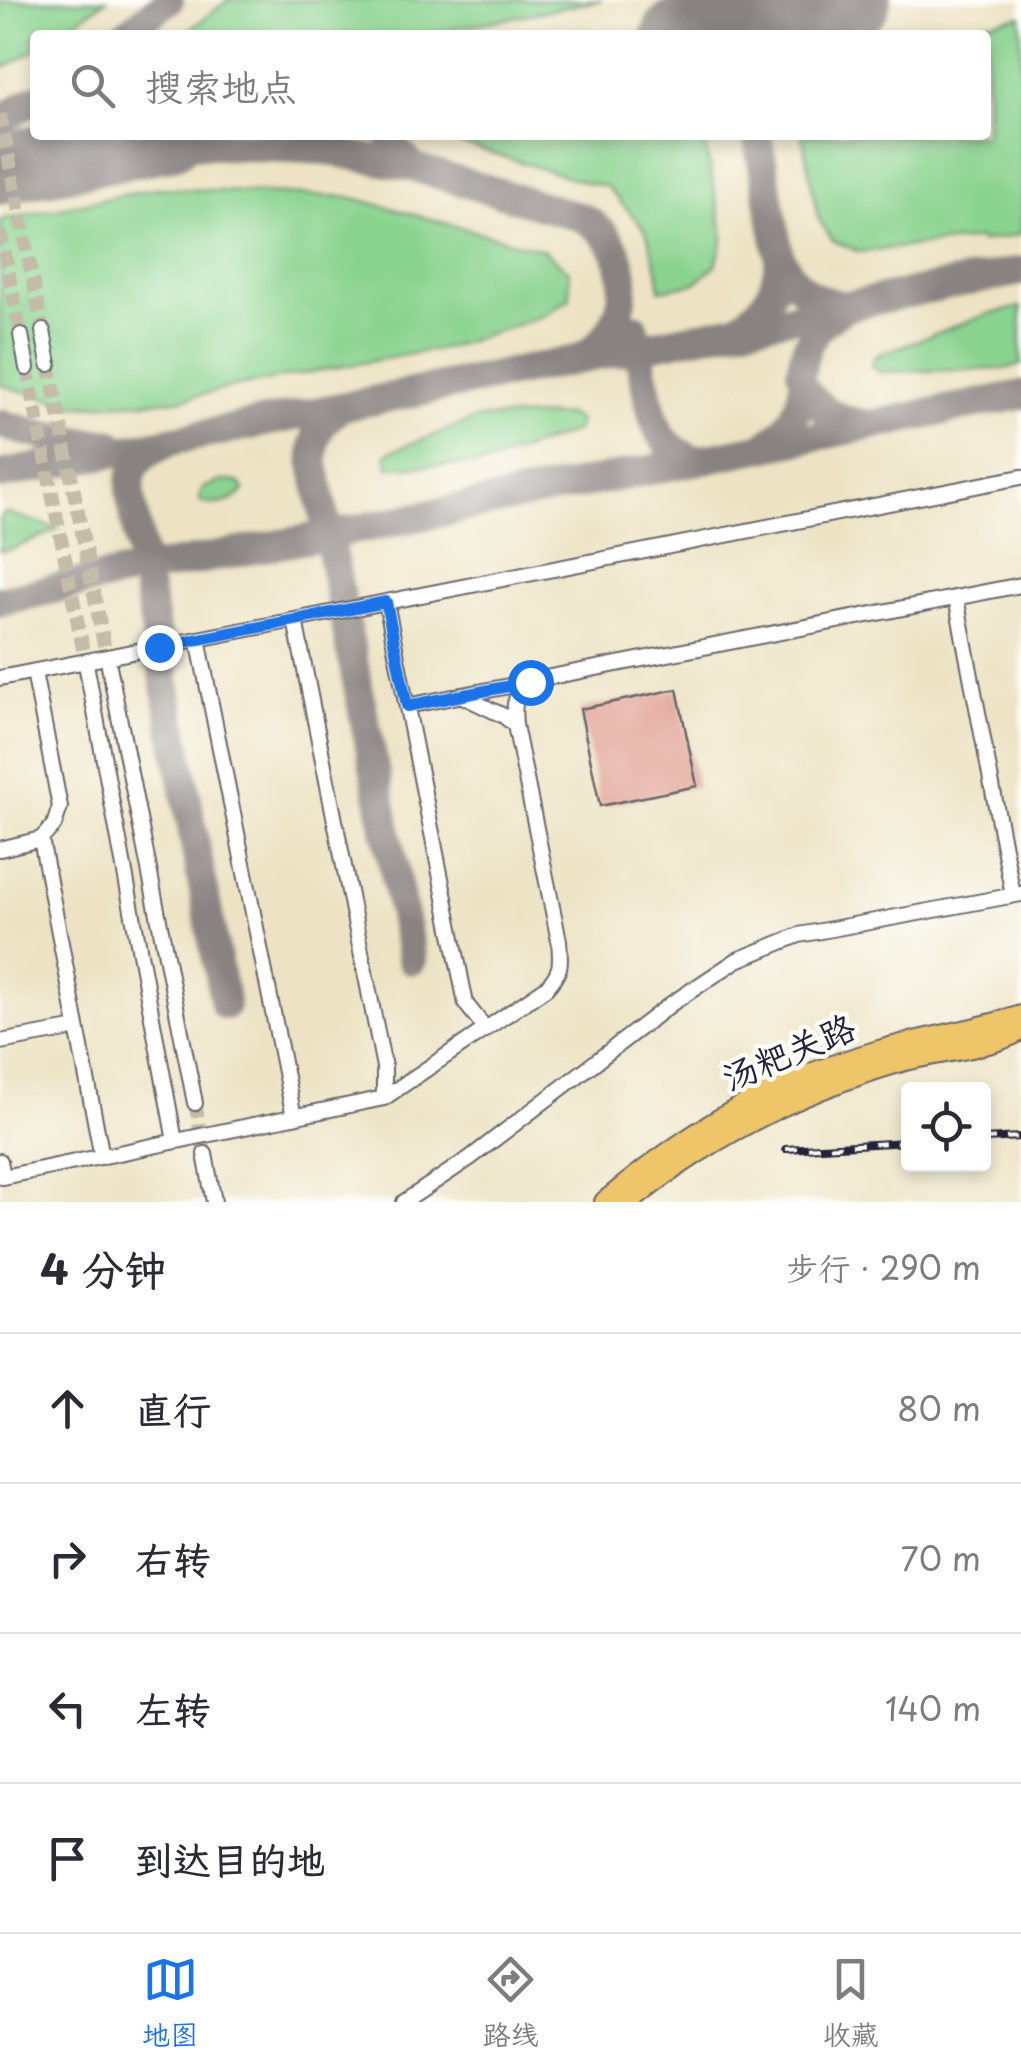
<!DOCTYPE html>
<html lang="zh">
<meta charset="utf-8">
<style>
body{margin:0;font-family:"Playpen Sans","LXGW WenKai TC",sans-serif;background:#f7f7f7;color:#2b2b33}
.controls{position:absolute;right:30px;bottom:30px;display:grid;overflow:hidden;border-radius:10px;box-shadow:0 5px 15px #0003}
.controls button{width:90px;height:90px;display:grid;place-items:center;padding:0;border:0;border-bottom:2px solid #e1e1e2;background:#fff;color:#2b2b33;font:50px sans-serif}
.stop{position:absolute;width:30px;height:30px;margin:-22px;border:8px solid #1a73e8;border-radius:50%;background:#fff}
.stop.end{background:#1a73e8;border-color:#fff;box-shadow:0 2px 10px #0008}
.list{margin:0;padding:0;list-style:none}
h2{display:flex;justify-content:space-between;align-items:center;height:130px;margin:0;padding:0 40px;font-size:42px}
h2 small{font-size:32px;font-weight:400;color:#7c7c81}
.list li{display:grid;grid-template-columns:65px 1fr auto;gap:30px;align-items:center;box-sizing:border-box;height:150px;padding:0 40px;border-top:2px solid #e1e1e2}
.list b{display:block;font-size:38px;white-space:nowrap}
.list em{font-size:32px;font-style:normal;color:#7c7c81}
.icon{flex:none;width:55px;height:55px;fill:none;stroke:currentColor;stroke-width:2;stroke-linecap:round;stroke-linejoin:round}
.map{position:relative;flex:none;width:1021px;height:1202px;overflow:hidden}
.search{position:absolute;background:#fff;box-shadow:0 5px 15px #0003;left:30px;right:30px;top:30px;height:110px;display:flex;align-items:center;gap:25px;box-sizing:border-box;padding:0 35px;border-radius:10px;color:#7c7c81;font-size:38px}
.sheet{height:730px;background:#fff}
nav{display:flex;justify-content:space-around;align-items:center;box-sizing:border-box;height:140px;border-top:2px solid #e1e1e2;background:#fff;font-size:28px;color:#7c7c81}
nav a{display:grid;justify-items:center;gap:5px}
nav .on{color:#1a73e8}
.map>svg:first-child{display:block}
.green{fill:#8ad38f;stroke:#567a65;stroke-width:2.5}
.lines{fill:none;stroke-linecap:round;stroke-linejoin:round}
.taxiway{stroke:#888280;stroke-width:30}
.runway{stroke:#888280;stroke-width:72}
.building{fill:#e1a295}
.minor-tunnel{stroke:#c4bca9;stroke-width:14;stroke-dasharray:14 7;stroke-linecap:butt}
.minor-casing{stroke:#69666b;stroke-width:18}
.highway-casing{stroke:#69666b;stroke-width:24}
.minor{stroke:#fff;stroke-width:14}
.highway{stroke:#eec569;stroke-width:20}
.rail-casing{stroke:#22223b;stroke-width:8}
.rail{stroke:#fdfcf7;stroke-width:4;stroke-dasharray:11;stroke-linecap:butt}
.route{stroke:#1a73e8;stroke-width:12}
.labels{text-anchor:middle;stroke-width:9;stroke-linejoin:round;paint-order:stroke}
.street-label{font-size:35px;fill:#22223b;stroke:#fdfcf7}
</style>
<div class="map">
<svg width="1021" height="1202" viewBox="0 0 1021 1202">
<rect width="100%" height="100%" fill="#fdfcf7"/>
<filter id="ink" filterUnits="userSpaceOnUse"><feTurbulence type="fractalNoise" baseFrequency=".01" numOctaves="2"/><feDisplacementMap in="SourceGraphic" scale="20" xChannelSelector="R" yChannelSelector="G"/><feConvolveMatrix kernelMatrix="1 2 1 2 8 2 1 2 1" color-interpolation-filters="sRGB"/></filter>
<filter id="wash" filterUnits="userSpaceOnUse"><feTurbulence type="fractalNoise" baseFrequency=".0048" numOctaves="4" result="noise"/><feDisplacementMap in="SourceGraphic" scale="40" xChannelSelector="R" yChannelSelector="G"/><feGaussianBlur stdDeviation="2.25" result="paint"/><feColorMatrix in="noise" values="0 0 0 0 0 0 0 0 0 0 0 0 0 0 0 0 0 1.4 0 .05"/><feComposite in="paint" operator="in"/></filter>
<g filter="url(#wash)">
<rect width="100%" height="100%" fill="#ede3c4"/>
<path class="green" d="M0 0H106L57 35H35V50L0 70Z
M228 0H602L422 35H183Z
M1021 16V234L981 242 980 239 859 252 832 240 818 218 802 135H986V35H924Z
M439 135H703L724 236 716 265 694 284 660 290 658 272 646 231 606 186 588 183 439 137Z
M158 188 350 197 543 250 569 271 570 298 543 316 450 347 252 383 178 400 76 406 0 385V220Z
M1021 307V365L1003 369 879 372 871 365 875 356 988 314Z
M570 415 579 421 576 431 485 464 389 467 386 455 389 452 478 418Z
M221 481C231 481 241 479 244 490 235 503 215 507 201 502L199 496 203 488Z
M7 513 59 529 10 550 0 551V516Z"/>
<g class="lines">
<path class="taxiway" d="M731 0 738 35
M124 35 169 0
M656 35C673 27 683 14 693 0
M778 35 794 19 815 8
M0 120 35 99
M391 135 394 147 413 167
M757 135 783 275
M116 145 177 143 325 150 413 167 583 218C641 249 634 328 579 359
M740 326C768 304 774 293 780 258 799 291 810 300 848 306 818 323 806 336 801 371
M634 327C638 348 642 369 647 389 654 426 659 447 698 461
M341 407C319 424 312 437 314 464L412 960
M0 424C36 434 72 444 110 443
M164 445C136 457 128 469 131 499L225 1005
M766 445C789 430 799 414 803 387 819 409 839 422 866 424
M0 475 1021 271
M0 601 93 580 328 535 1021 395"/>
<path class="runway" d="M678 35 855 0
M0 168 168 135"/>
</g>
<g id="blocks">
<path class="building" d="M677 689 697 786 600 806 580 709Z"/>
</g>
</g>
<g filter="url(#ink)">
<use href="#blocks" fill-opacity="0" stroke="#69666b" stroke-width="2.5"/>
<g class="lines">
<path class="minor-tunnel" d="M0 114 43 331
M0 231 21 335
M49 364 108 665
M27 368 87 669
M195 1103 205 1154"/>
<defs>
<path id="minor" d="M43 331 49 364
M21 335 27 368
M956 598 1013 895
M386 602 466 1004 485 1028
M295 620 384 1067V1098
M198 639 294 1117
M109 666 195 1103
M87 669 175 1141
M34 672 60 807 54 825 41 839 102 1157
M0 678 1021 477
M460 695 504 716 515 725
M407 706 529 682
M0 849 41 839
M0 1042 77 1028
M205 1154 214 1202
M0 1161 3 1177 384 1098 546 988C562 971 561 964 559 941L515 725C513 703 514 697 530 681L1021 585
M404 1202 470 1158 671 1004 737 960 799 935 1021 894"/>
<path id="highway" d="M605 1202C690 1131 772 1081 879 1051 926 1037 975 1031 1021 1016
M629 1202C710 1135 802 1090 902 1061 942 1050 985 1050 1021 1030"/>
</defs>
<use href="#minor" class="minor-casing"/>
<use href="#highway" class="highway-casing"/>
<use href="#minor" class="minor"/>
<use href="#highway" class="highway"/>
<defs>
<path id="rail" d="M984 1139 1021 1137
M786 1149 908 1142"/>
</defs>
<use href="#rail" class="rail-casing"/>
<use href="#rail" class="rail"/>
</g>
</g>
<g class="lines" filter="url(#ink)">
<path class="route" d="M159 647 386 602 407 706 530 682"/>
</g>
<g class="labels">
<g class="street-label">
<text transform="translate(789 1053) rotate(-23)" y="12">汤粑关路</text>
</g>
</g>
</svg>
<div class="controls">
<button><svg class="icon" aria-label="locate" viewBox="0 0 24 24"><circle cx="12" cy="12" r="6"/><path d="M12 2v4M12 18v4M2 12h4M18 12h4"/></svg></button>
</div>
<div class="stop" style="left:530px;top:682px"></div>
<div class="stop end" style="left:159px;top:647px"></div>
<div class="search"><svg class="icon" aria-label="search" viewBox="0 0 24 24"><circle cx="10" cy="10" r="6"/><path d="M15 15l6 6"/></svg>搜索地点</div>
</div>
<section class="sheet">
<h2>4 分钟<small>步行 · 290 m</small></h2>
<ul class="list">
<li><svg class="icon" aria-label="ahead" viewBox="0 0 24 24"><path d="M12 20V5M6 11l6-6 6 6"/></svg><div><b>直行</b></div><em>80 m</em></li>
<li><svg class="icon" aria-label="right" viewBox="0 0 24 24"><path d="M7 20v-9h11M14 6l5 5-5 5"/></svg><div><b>右转</b></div><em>70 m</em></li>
<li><svg class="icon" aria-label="left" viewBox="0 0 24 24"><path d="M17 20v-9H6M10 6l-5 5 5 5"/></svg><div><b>左转</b></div><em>140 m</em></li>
<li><svg class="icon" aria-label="arrive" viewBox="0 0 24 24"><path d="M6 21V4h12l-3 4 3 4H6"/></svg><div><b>到达目的地</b></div></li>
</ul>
</section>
<nav>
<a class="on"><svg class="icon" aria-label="map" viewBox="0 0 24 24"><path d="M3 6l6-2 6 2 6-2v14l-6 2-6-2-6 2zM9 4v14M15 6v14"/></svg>地图</a>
<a><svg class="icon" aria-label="directions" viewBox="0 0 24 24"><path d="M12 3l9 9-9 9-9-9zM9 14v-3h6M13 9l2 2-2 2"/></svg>路线</a>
<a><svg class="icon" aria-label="saved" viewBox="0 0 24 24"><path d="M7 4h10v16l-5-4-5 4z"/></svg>收藏</a>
</nav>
